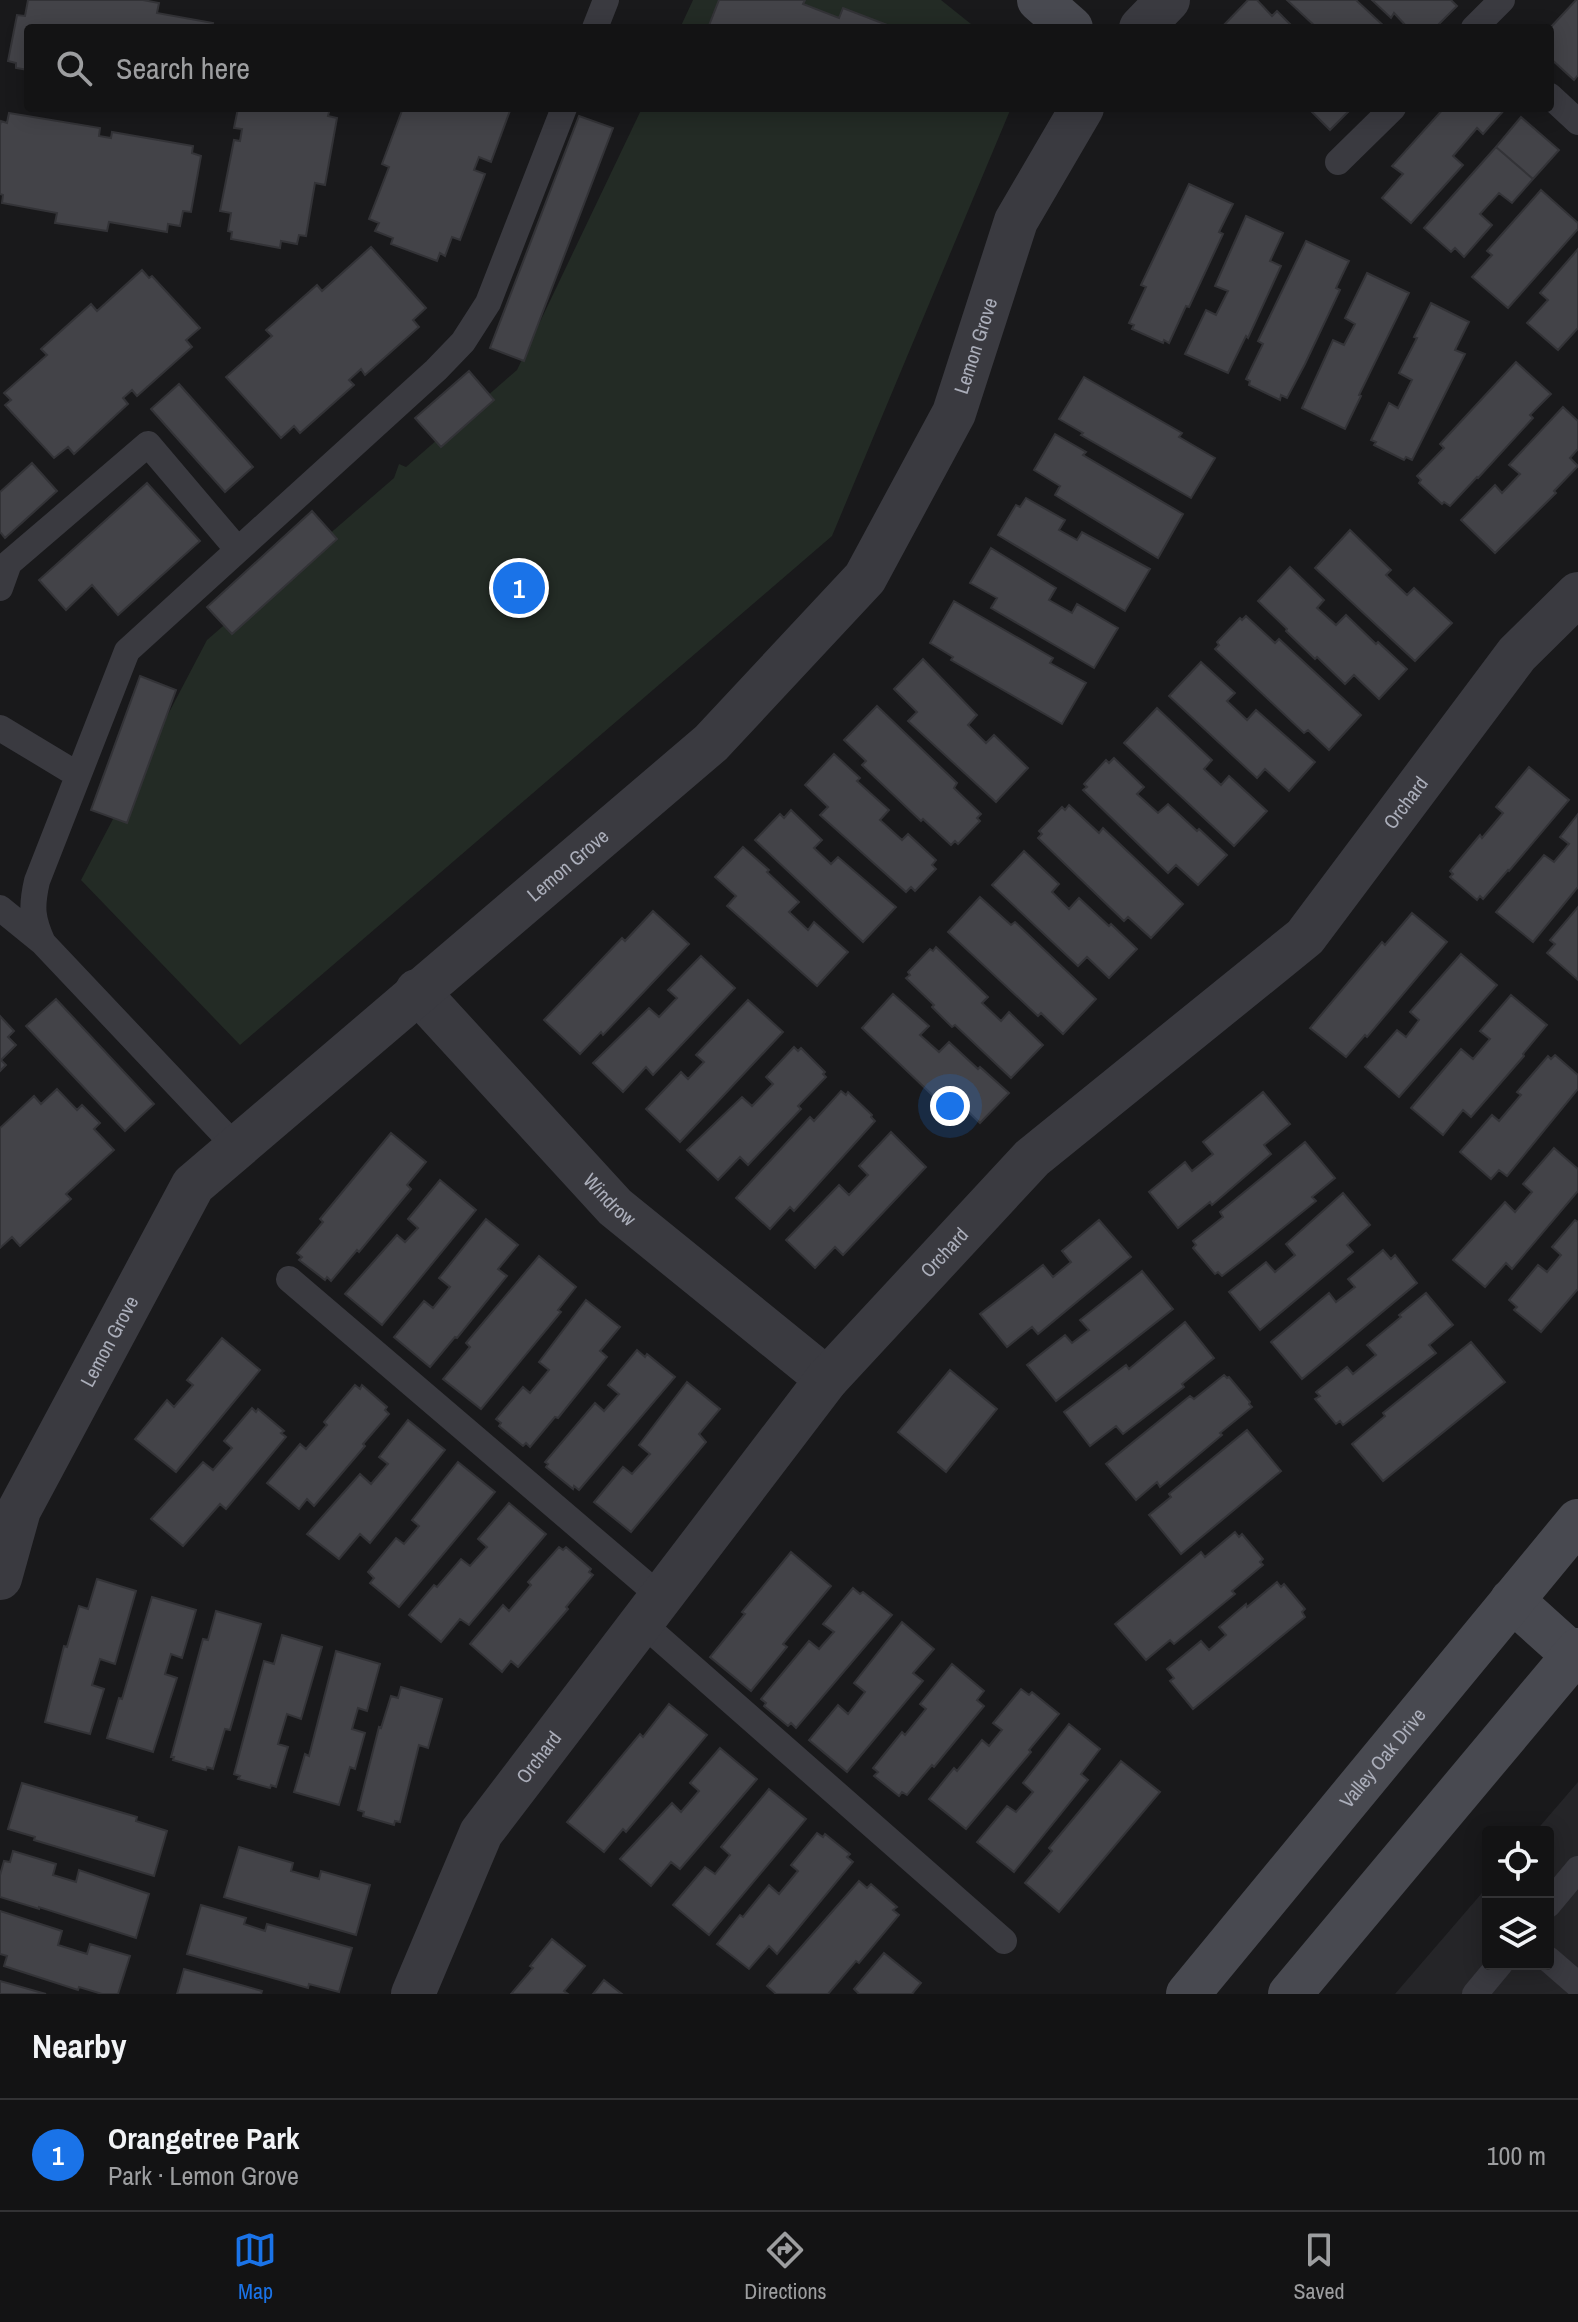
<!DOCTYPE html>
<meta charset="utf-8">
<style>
body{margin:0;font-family:"Archivo Narrow",sans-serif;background:#1c1c1d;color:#f1f3f6}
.controls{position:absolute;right:24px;bottom:24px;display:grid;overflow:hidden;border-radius:8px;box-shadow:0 4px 20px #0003}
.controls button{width:72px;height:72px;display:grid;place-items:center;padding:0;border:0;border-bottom:2px solid #323234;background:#131314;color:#f1f3f6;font:40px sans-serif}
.you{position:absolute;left:950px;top:1106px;width:28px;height:28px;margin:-20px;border:6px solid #fff;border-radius:50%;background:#1a73e8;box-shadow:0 0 0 12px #1a73e833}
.badge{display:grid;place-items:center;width:52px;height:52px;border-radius:50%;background:#1a73e8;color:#fff;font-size:26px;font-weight:700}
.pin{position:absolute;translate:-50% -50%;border:4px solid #fff;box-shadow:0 2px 8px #0006}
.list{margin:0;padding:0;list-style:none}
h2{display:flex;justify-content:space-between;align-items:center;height:104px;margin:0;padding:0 32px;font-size:34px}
h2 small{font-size:26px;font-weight:400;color:#9d9ea0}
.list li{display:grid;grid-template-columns:52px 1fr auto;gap:24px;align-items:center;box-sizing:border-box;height:112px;padding:0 32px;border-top:2px solid #323234}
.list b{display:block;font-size:30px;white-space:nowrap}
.list p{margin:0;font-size:26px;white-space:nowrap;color:#9d9ea0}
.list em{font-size:26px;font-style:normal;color:#9d9ea0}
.icon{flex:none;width:44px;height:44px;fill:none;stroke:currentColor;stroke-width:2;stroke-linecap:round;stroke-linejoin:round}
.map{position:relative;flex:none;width:1578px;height:1994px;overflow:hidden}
.search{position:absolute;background:#131314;box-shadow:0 4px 20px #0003;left:24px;right:24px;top:24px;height:88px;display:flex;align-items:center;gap:20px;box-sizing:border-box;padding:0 28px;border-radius:8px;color:#9d9ea0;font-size:30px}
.sheet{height:216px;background:#131314}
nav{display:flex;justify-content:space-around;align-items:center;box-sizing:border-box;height:112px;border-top:2px solid #323234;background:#131314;font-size:22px;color:#9d9ea0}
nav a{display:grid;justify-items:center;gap:4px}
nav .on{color:#1a73e8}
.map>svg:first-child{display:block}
.built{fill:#252528}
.green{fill:#232b25}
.building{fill:#434348;stroke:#333337;stroke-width:2}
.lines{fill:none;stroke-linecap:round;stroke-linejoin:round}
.lane{stroke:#3a3a40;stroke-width:26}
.street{stroke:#3a3a40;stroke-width:44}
.secondary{stroke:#484950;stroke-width:44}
.labels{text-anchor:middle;stroke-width:7;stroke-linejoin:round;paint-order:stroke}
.street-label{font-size:20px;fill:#abaeba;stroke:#141416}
</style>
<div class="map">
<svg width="1578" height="1994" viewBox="0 0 1578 1994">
<rect width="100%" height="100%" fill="#19191b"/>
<path class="built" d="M1578 1782V1994H1395L1488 1886V1964H1548V1832H1535Z"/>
<path class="green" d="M693 0H941L976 28H680Z
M642 108H1011L832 536 240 1045 81 880 207 640 394 478 399 464 406 467 517 370Z"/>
<path class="building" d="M28 0H143L159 3 157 13 213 23 212 28H28V70L16 68V63L8 61 17 15 25 16Z
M719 0H805L803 4 839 18 843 8 895 28H708Z
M1248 0H1257L1272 16 1277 11 1294 28H1221Z
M1287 0H1356L1386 28H1317Z
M1372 0H1451L1457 6 1435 28H1408L1394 13 1391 18Z
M1576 0H1578V75L1574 80 1550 58V28Z
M238 108H330L328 116 337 118 325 185 315 183 306 236 299 235 297 244 281 241 280 248 231 239 232 232 228 231 231 213 220 211 234 140 240 141 242 129 234 128Z
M403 108H511L491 162 479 157 474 170 485 174 460 240 452 237 445 256 440 253 437 261 391 244 393 238 375 231 379 223 369 219 389 167 382 164Z
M1308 108H1352L1330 130Z
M1444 108H1506L1483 134 1477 128 1453 156 1463 165 1411 223 1382 198 1403 174 1392 166Z
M9 113 100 128 99 136 111 138 112 132 193 146 192 153 201 156 191 212 183 211 180 226 168 224 167 232 109 222 107 231 55 223 57 213 2 203 3 195 0 194V125L1 121 7 123Z
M579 116 613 128 524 361 490 348Z
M1521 117 1559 150 1533 179 1496 147Z
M1496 147 1533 179 1512 203 1499 193 1480 214 1492 225 1464 257 1455 248 1451 252 1424 228Z
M1189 184 1233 204 1219 232 1223 234 1189 307 1186 306 1169 343 1164 340 1163 343 1132 329 1134 325 1129 323 1146 287 1141 285Z
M1541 190 1578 223V229L1508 308 1472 277 1492 255 1487 251Z
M1246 216 1283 233 1270 261 1281 266 1248 338 1246 336 1228 373 1185 354 1206 310 1216 315 1228 291 1215 286Z
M1306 241 1349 261 1336 288 1340 290 1305 364 1287 398 1281 395 1280 400 1249 385 1250 381 1246 379 1263 344 1258 341Z
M371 247 426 308 413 320 419 327 365 375 361 369 349 380 354 385 300 433 294 426 281 438 226 377 272 336 266 330 317 285 322 291Z
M1578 249V328L1558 350 1527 323 1548 300 1540 293Z
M142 270 149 278 152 276 200 328 186 340 192 347 137 396 132 390 123 398 128 404 74 454 68 447 54 458 5 405 11 400 4 393 47 355 41 349 91 304 97 311Z
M1367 273 1409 293 1359 395 1361 396 1345 429 1302 408 1333 340 1344 345 1355 324 1345 318Z
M1431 303 1469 322 1455 350 1465 354 1412 460 1406 457 1404 460 1374 445 1376 442 1371 440 1389 403 1398 408 1412 380 1399 373 1417 338 1414 337Z
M1516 362 1551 394 1530 415 1533 418 1478 478 1477 477 1450 506 1444 502 1442 504 1419 483 1421 480 1417 476 1444 448 1440 444Z
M469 371 494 400 441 447 415 418Z
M1084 377 1182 433 1179 437 1215 458 1191 498 1081 435 1083 433 1059 419Z
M179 384 253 467 225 492 151 409Z
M1563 407 1578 421V449L1570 458 1578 466 1554 491 1556 493 1495 553 1461 520 1495 485 1502 493 1520 474 1509 465Z
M1055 434 1086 452 1083 455 1183 514 1158 558 1055 495 1060 486 1034 470Z
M32 463 57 491 5 538 0 532V492Z
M147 483 200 541 118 615 92 585 66 610 39 580Z
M1026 498 1065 520 1059 530 1077 540 1082 532 1150 569 1125 611 998 535 1016 505 1020 507Z
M312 511 337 539 232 634 207 607Z
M1350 530 1391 570 1386 575 1407 595 1414 588 1452 623 1415 661 1315 568Z
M991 548 1056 588 1049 600 1072 613 1077 604 1118 628 1094 668 991 608 997 598 970 583Z
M1290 567 1324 600 1317 608 1336 625 1346 615 1376 644 1378 642 1407 669 1379 699 1354 675 1345 684 1317 657 1315 659 1286 631 1287 629 1258 601Z
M954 601 1053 658 1050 663 1086 683 1062 724 951 660 953 657 930 643Z
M1246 616 1275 643 1279 639 1361 715 1329 750 1308 730 1304 733 1215 649 1219 645 1217 642 1240 618 1242 620Z
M923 659 977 715 968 725 986 743 994 735 1028 768 996 802 908 721 917 712 894 689Z
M1201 662 1235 693 1227 701 1247 720 1256 710 1315 762 1289 791 1265 769 1257 778 1169 696Z
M140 676 176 690 127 823 91 810Z
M877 706 957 783 954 788 981 814 977 818 980 821 958 844 955 841 951 845 923 819 921 821 862 765 866 761 844 740Z
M1157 708 1212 760 1204 769 1221 785 1229 776 1267 811 1234 846 1124 743Z
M834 754 860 778 857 781 889 810 880 820 902 840 908 834 936 860 932 865 936 869 915 891 911 887 906 892 820 815 828 807 805 785Z
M1114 758 1144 787 1137 794 1158 813 1168 804 1197 831 1199 829 1227 855 1198 885 1176 865 1168 873 1083 790 1087 787 1084 784 1106 760 1109 763Z
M1529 767 1569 800 1509 871 1508 870 1483 899 1480 896 1477 900 1450 877 1453 874 1450 871 1480 835 1482 838 1503 813 1496 807Z
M1069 805 1099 833 1103 828 1183 904 1151 938 1128 917 1124 921 1038 838 1042 834 1039 831 1062 807 1065 810Z
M791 810 822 840 814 848 831 864 838 857 896 907 863 942 755 840 780 814 784 818Z
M1578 814V887L1533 942 1496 912 1544 855 1554 862 1569 844 1560 837Z
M743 847 769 870 767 872 799 902 789 912 808 930 814 922 848 952 817 986 727 906 736 896 715 877Z
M1024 851 1059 884 1052 892 1069 909 1079 898 1109 926 1111 924 1137 949 1109 978 1087 957 1078 966 992 885Z
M980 897 1011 925 1015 922 1096 999 1063 1034 1041 1013 1038 1016 948 932Z
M1578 907V980L1547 953 1555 944 1550 940Z
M653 911 689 944 603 1035 601 1032 580 1054 544 1020 622 938 625 941Z
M1412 913 1447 942 1367 1037 1365 1035 1346 1057 1310 1028 1382 942 1385 945Z
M936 947 988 997 982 1003 1001 1021 1009 1012 1043 1045 1011 1078 955 1025 952 1027 932 1007 934 1005 906 978 910 975 908 972 930 949 933 951Z
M1461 954 1497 985 1399 1097 1365 1067 1397 1030 1406 1037 1419 1020 1410 1012Z
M701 956 735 988 653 1075 646 1067 623 1092 593 1063 649 1008 659 1017 677 998 668 990Z
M893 994 929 1026 920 1035 939 1052 949 1042 978 1069 980 1067 1009 1093 980 1123 957 1101 948 1110 862 1028Z
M1511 995 1547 1025 1523 1054 1524 1056 1471 1117 1463 1110 1443 1135 1411 1108 1461 1049 1473 1059 1490 1039 1480 1031Z
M56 999 154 1104 125 1131 26 1026Z
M748 1000 783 1032 680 1142 646 1109 681 1072 688 1079 704 1062 696 1055Z
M0 1016 14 1031 8 1037 16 1045 1 1060 6 1065 0 1071Z
M794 1047 798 1051 801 1048 825 1072 823 1074 826 1077 798 1106 801 1109 748 1165 740 1157 718 1180 687 1150 742 1097 752 1106 773 1084 766 1077Z
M1555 1055 1578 1075V1089L1507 1176 1499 1170 1491 1179 1460 1152 1492 1115 1499 1121 1521 1095 1517 1092 1548 1056 1551 1059Z
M57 1089 77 1110 82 1105 100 1123 94 1129 114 1150 66 1194 71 1199 20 1246 12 1237 0 1248V1128L34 1096 41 1104Z
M841 1091 846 1095 848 1092 872 1115 871 1117 875 1121 794 1211 790 1207 770 1229 736 1198 810 1117 814 1121Z
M1263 1092 1290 1124 1264 1145 1271 1154 1212 1205 1210 1202 1178 1228 1149 1192 1185 1162 1192 1171 1213 1154 1203 1142Z
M891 1132 926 1167 843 1255 835 1247 815 1268 786 1240 839 1185 849 1195 868 1175 859 1166Z
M391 1133 426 1162 407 1185 411 1189 359 1252 357 1250 331 1281 327 1277 325 1280 299 1260 302 1257 297 1253 323 1222 320 1219Z
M1305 1142 1335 1178 1312 1197 1316 1201 1253 1252 1222 1276 1218 1272 1215 1274 1193 1248 1196 1245 1193 1241 1223 1217 1220 1212Z
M1554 1148 1578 1169V1191L1512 1269 1506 1263 1485 1287 1453 1260 1505 1202 1515 1212 1532 1192 1523 1184Z
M440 1180 476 1210 382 1325 345 1294 397 1235 405 1242 418 1228 408 1219Z
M1343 1193 1370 1225 1347 1245 1353 1252 1260 1330 1229 1292 1266 1262 1275 1272 1295 1255 1286 1244Z
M486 1219 518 1245 498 1269 507 1276 457 1338 455 1337 430 1367 394 1337 424 1301 433 1308 450 1287 439 1278Z
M1099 1220 1131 1257 1038 1334 1032 1327 1007 1347 980 1314 1043 1265 1053 1277 1071 1262 1062 1251Z
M1575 1220 1578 1222V1289L1541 1332 1514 1310 1517 1307 1509 1300 1538 1265 1547 1272 1561 1255 1552 1247Z
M1383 1250 1391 1259 1395 1255 1417 1283 1302 1379 1271 1342 1329 1293 1336 1302 1355 1287 1348 1279Z
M539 1256 576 1287 558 1310 561 1312 481 1409 443 1379 470 1347 466 1343Z
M1142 1271 1173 1309 1056 1401 1027 1365 1065 1335 1072 1343 1089 1330 1080 1320Z
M1426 1293 1453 1325 1429 1345 1436 1353 1343 1425 1340 1421 1336 1424 1315 1399 1320 1396 1316 1392 1347 1367 1353 1374 1376 1355 1367 1345 1401 1317 1399 1315Z
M586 1300 620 1327 600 1351 607 1357 558 1418 555 1417 530 1447 526 1443 523 1446 499 1426 501 1423 496 1419 523 1387 530 1393 549 1370 539 1362Z
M1185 1322 1214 1358 1182 1384 1184 1387 1123 1434 1116 1426 1090 1446 1064 1412 1126 1365 1129 1369Z
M222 1338 260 1370 176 1472 135 1439 167 1400 174 1407 193 1385 187 1380Z
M1471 1342 1505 1382 1383 1481 1352 1444 1385 1416 1383 1413Z
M637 1350 645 1357 647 1354 675 1377 579 1490 574 1486 573 1489 546 1467 548 1464 545 1462 595 1403 604 1411 619 1394 608 1385Z
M950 1370 997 1409 946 1472 898 1432Z
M1224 1375 1227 1378 1229 1377 1250 1402 1249 1404 1252 1407 1220 1433 1222 1435 1160 1487 1157 1482 1136 1500 1106 1464 1190 1396 1194 1399Z
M687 1382 720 1409 699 1434 706 1442 631 1532 594 1502 623 1467 632 1474 650 1454 639 1445Z
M355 1385 360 1389 362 1385 387 1407 385 1410 389 1414 363 1444 365 1446 314 1506 307 1499 299 1509 267 1483 300 1444 306 1449 327 1425 324 1422Z
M252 1408 256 1412 258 1409 284 1431 281 1433 286 1437 226 1509 220 1504 183 1546 151 1519 203 1462 213 1470 232 1448 224 1441Z
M408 1420 445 1450 370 1543 360 1534 339 1559 307 1534 360 1474 371 1484 388 1464 379 1457Z
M1247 1430 1281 1471 1181 1554 1149 1515 1171 1497 1169 1494Z
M458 1462 495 1492 399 1607 370 1583 374 1578 368 1572 396 1538 404 1544 419 1526 412 1520Z
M509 1503 546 1534 469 1625 460 1619 441 1642 409 1615 434 1585 437 1587 461 1559 470 1566 487 1547 478 1539Z
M1235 1532 1239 1537 1242 1534 1263 1559 1260 1562 1263 1565 1232 1591 1235 1594 1174 1644 1170 1640 1146 1660 1115 1624 1201 1552 1205 1557Z
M559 1547 563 1550 566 1547 591 1569 589 1572 593 1575 566 1607 568 1609 518 1667 511 1661 502 1672 470 1644 503 1605 509 1611 531 1585 528 1582Z
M791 1552 831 1586 783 1644 787 1647 751 1691 710 1657 745 1614 742 1612Z
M97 1579 136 1591 115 1664 100 1659 92 1685 104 1689 90 1734 45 1722 64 1646 67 1647 79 1606 88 1609Z
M1277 1582 1281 1587 1284 1584 1305 1609 1302 1612 1305 1617 1193 1709 1170 1681 1174 1678 1167 1669 1201 1641 1209 1650 1226 1635 1219 1627 1246 1604 1247 1607Z
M853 1588 860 1594 863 1592 892 1615 796 1728 791 1723 788 1726 764 1706 766 1703 761 1699 809 1641 819 1649 834 1632 823 1624Z
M152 1597 196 1610 182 1658 171 1654 165 1674 177 1678 153 1752 107 1738 119 1698 122 1699Z
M216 1611 261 1624 230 1730 225 1729 213 1769 207 1767 206 1770 173 1760 174 1757H171L203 1639 208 1640Z
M902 1622 934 1649 913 1673 923 1681 847 1772 809 1740 838 1705 848 1714 865 1692 854 1683Z
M282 1635 322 1647 301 1719 287 1714 278 1744 288 1747 276 1787 271 1785 270 1788 238 1779 240 1776 234 1774 264 1661 274 1664Z
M336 1651 380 1664 367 1711 358 1708 352 1729 365 1733 355 1769 350 1767 339 1805 294 1792 305 1754 309 1756Z
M952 1664 984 1691 977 1700 984 1706 934 1767 932 1765 907 1795 902 1792 899 1796 874 1776 878 1772 873 1768 902 1732 905 1735 926 1709 920 1704Z
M401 1687 442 1699 428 1748 419 1745 400 1822 395 1821 394 1825 363 1816 364 1812 358 1810 379 1727 381 1728 391 1696 398 1698Z
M1021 1689 1029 1695 1032 1692 1059 1714 1029 1750 1031 1752 966 1829 929 1799 954 1768 957 1771 982 1740 989 1746 1002 1730 993 1723Z
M669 1704 707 1735 626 1832 623 1829 604 1852 567 1822 640 1734 643 1737Z
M1069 1724 1100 1749 1081 1774 1088 1780 1014 1872 977 1842 1007 1806 1016 1812 1033 1792 1023 1783Z
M720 1748 757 1779 680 1869 671 1862 651 1886 620 1859 672 1803 681 1812 699 1791 690 1783Z
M1121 1761 1160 1792 1059 1912 1025 1883 1052 1851 1049 1848Z
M22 1783 137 1817 136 1821 167 1831 154 1876 34 1840 35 1837 8 1829Z
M769 1789 806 1819 709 1935 673 1905 705 1867 715 1874 730 1855 721 1847Z
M817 1833 823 1837 825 1834 850 1854 847 1857 853 1862 777 1954 769 1946 749 1969 717 1944 740 1915 743 1917 769 1885 779 1894 798 1871 791 1865Z
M239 1847 293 1863 291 1871 319 1879 321 1871 370 1885 356 1935 224 1897Z
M13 1851 56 1864 53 1875 76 1882 79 1870 149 1894 136 1938 39 1907V1909L0 1897V1875L4 1861 10 1862Z
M859 1881 867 1888 871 1884 897 1907 893 1910 899 1915 859 1963 856 1961 828 1994H776L767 1986Z
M201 1905 246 1918 244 1924 265 1931 267 1924 352 1948 339 1992 309 1984 308 1988 187 1954Z
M0 1911 62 1931 58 1945 87 1954 90 1944 130 1956 118 1994H102L79 1987 78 1990 4 1966 7 1956 0 1954Z
M552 1939 585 1966 564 1991 568 1994H511L533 1968 530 1966Z
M884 1953 921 1983 912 1994H859L854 1989Z
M184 1969 262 1991 261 1994H177Z
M604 1980 622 1994H593Z
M0 1981 46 1994H0Z"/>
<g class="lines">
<path class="lane" d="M595 28 606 0
M1474 28 1502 0
M1550 96 1578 122
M1338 162 1393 108
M0 588 9 563 148 444 238 550
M0 728 78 775
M0 908 43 943
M236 1147 43 943C32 919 31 907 37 881L127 651 436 370 463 342 488 303 564 108
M289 1279 661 1597
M641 1622 1004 1941
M1548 1905 1578 1869
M1548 1959 1578 1985
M1475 1994 1500 1964"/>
<g class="street">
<path d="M1141 28 1168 0"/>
<path id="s1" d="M417 991 615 1207 827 1379"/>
<path id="s2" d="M0 1578 19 1510 193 1185 711 743 865 578 954 413 1016 221 1082 108"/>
<path id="s3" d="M413 1994 481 1833 827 1379 1032 1158 1305 937 1517 654 1578 594"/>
</g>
<g class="secondary">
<path d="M1039 0 1071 28"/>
<path d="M1512 1600 1573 1655"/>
<path id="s4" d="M1188 1994 1578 1521"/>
<path d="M1290 1994 1578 1650"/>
</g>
</g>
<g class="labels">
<g class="street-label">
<text dy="7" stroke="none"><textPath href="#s2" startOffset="1604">Lemon Grove</textPath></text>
<text dy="7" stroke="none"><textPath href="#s3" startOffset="1566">Orchard</textPath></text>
<text dy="7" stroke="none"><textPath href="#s2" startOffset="932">Lemon Grove</textPath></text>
<text dy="7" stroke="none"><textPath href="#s1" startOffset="284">Windrow</textPath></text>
<text dy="7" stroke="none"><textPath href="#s3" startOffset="918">Orchard</textPath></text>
<text dy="7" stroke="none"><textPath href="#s2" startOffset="262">Lemon Grove</textPath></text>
<text dy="7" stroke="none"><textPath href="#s3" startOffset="270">Orchard</textPath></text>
<text dy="7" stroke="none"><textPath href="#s4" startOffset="306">Valley Oak Drive</textPath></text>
</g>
</g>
</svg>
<div class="controls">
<button><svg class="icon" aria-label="locate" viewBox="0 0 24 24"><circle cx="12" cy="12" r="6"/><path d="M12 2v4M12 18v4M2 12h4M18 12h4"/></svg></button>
<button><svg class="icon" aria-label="layers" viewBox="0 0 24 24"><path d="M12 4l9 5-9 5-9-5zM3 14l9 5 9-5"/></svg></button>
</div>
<div class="you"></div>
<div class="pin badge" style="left:519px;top:588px">1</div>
<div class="search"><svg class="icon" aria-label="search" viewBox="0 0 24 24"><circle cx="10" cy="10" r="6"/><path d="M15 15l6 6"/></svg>Search here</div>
</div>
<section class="sheet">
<h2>Nearby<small></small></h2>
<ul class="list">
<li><span class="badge">1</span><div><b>Orangetree Park</b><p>Park · Lemon Grove</p></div><em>100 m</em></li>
</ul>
</section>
<nav>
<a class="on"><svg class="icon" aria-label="map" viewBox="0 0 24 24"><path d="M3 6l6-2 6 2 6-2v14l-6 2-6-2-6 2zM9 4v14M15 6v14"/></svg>Map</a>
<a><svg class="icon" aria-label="directions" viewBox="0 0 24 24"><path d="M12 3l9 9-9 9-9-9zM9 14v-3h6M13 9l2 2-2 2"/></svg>Directions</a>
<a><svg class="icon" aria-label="saved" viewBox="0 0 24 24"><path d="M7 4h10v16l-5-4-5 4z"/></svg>Saved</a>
</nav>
